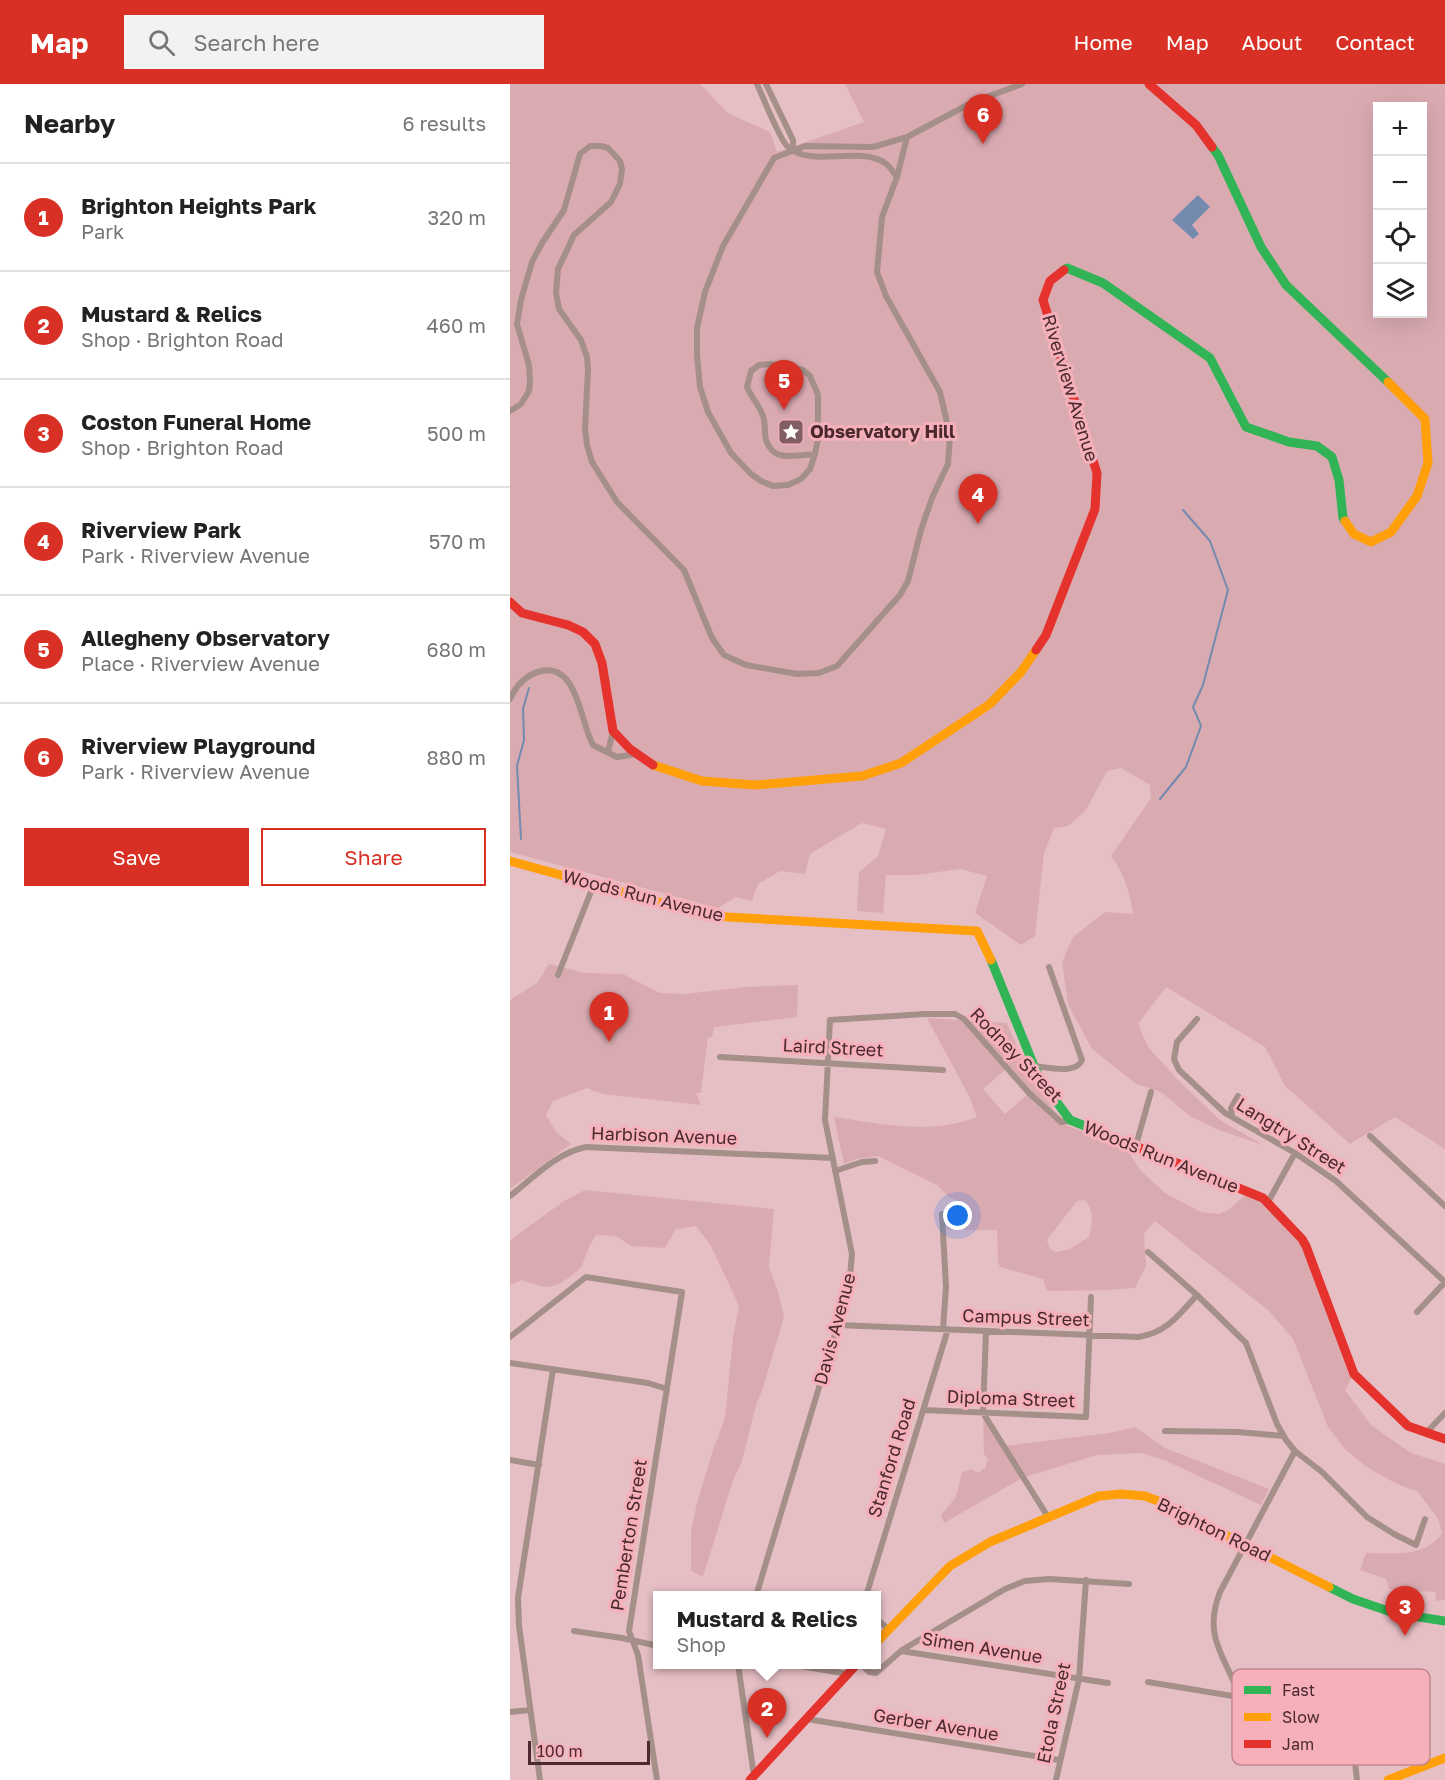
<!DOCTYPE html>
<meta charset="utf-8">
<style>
body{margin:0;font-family:"Golos Text",sans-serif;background:#f2f2f2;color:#222}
.controls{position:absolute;right:18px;top:18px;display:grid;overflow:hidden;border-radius:0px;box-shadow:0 6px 24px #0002}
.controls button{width:54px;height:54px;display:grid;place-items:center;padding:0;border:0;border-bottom:2px solid #e0e0e0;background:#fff;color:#222;font:30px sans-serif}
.scale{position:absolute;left:18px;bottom:15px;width:122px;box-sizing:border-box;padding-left:6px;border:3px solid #4b292f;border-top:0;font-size:16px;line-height:21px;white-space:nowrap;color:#4b292f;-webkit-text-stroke:4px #f5b0ba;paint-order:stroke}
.you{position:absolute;left:448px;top:1132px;width:21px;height:21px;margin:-15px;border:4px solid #fff;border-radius:50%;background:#1a73e8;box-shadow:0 0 0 9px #1a73e833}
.badge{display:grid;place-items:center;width:39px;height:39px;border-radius:50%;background:#d93025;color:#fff;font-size:20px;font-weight:700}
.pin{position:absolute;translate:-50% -50px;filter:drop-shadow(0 2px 3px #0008)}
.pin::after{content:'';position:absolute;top:32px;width:21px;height:18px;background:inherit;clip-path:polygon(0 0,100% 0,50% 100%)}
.popup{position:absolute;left:143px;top:1507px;width:228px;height:78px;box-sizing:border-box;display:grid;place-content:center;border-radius:0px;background:#fff;filter:drop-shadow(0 2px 4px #0005);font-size:20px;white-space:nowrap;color:#767676}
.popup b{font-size:22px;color:#222}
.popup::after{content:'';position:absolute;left:50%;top:100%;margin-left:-12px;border:12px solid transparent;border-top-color:#fff}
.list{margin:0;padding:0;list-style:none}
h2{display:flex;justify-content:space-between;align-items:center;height:78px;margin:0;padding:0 24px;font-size:26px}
h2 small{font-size:20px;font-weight:400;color:#767676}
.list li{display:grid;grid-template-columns:39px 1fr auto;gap:18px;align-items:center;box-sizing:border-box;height:108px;padding:0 24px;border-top:2px solid #e0e0e0}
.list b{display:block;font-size:22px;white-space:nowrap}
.list p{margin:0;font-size:20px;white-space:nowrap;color:#767676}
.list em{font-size:20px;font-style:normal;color:#767676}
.actions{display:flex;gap:12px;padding:18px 24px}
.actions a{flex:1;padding:14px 0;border:2px solid #d93025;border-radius:0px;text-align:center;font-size:21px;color:#d93025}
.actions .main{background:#d93025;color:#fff}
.icon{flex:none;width:33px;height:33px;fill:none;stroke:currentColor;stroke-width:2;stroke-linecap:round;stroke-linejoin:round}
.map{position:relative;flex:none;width:935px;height:1696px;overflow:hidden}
header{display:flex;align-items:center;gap:36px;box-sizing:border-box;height:84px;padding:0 30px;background:#d93025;color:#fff}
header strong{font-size:28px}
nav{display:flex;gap:33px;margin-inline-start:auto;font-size:21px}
.search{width:420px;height:54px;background:#f2f2f2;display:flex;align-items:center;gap:15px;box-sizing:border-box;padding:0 21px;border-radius:0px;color:#767676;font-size:22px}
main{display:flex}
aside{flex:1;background:#fff}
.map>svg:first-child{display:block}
.green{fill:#daaab1;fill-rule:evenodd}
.water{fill:#748baf}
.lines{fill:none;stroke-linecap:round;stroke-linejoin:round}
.stream{stroke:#748baf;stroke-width:2}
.street{stroke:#a58f89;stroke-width:6}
.fast{stroke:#30b455;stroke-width:9}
.slow{stroke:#ff9f0a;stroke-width:9}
.jam{stroke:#e5322d;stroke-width:9}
.labels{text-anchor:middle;stroke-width:6;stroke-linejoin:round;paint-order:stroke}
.street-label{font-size:18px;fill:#4b292f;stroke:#f5b0ba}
.poi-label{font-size:18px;font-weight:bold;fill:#4b292f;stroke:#f5b0ba;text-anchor:start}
.key{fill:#f5b0ba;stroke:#c28890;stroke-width:1.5}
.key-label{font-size:16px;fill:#4b292f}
</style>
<header>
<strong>Map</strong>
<div class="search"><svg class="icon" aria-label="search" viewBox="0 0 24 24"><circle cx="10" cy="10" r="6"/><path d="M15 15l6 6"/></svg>Search here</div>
<nav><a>Home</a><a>Map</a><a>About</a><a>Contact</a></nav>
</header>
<main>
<aside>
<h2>Nearby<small>6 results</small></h2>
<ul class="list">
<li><span class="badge">1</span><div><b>Brighton Heights Park</b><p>Park</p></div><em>320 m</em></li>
<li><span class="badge">2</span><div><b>Mustard &amp; Relics</b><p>Shop · Brighton Road</p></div><em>460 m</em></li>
<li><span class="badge">3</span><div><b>Coston Funeral Home</b><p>Shop · Brighton Road</p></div><em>500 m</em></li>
<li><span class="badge">4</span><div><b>Riverview Park</b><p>Park · Riverview Avenue</p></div><em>570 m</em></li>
<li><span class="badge">5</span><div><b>Allegheny Observatory</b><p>Place · Riverview Avenue</p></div><em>680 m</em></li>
<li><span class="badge">6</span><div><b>Riverview Playground</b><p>Park · Riverview Avenue</p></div><em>880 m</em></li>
</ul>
<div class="actions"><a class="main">Save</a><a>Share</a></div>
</aside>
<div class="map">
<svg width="935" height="1696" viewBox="0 0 935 1696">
<rect width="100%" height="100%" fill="#e6bfc5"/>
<path class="green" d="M0 0H190L218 29 260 48 267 68 354 38 335 0H935V1065L885 1033 840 1060 775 1002 755 963 656 903 628 940 638 963 671 999 710 1036 753 1061 712 1047 681 1033 651 1008 626 1000 582 965 558 920 552 878 563 853 595 828 623 830C620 808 614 790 601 772L641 714 640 701 611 684 597 687 576 726 558 742 544 744 534 769 525 852 511 861 465 829 477 792 450 785 406 791H376L373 829 347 827 349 788 368 772 376 745 352 739 300 770 295 790 270 787 248 800 242 817 226 813 208 824 0 768ZM868 22H912V230H868Z
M39 880 75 889 113 890 150 909 175 910 235 903 288 901 287 933 204 943 202 953H198L191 1009H186L191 1021 92 1010 77 1004 43 1017 36 1031 46 1048 61 1060 0 1105V916L27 899Z
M417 934 497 939 515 982 544 1026 558 1042 616 1064 630 1086 655 1109 691 1128 709 1130 720 1125 738 1108 753 1114 792 1155 844 1290 835 1306 861 1341 901 1369 935 1380V1516L925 1517 926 1508 907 1507 906 1509 879 1505 876 1495 850 1486 856 1469C883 1469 915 1474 932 1449L928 1435 908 1408 885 1399 855 1382 835 1365 818 1343 783 1255 759 1227 645 1137 634 1150 636 1182 625 1204 599 1206 537 1207 533 1195 490 1183 488 1178 487 1146H437L436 1130H451L459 1125 457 1121 439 1113 427 1101 368 1072 347 1075 334 1080 324 1033C371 1040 421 1051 467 1033L459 1012ZM497 984 519 1009 495 1030 473 1005ZM575 1116C585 1129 582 1138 579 1153L560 1165 546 1168 540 1165 537 1156 567 1117Z
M75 1106 264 1125 259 1183 268 1207 274 1233 253 1304 246 1321 232 1377 222 1399 193 1493 181 1487V1448L187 1419 203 1366 215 1334 223 1253 229 1222 201 1162 186 1142 166 1145 155 1164 121 1162 106 1152 86 1151C79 1161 76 1171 72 1182 69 1186 65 1188 61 1192 41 1207 34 1204 12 1196L0 1201V1156L54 1117Z
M473 1329 494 1362 599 1349 625 1343 655 1364 759 1405 751 1421 654 1376 631 1369 587 1371 512 1394 434 1439 431 1431 446 1413 452 1388 461 1385 468 1389 475 1384 478 1375 474 1370Z"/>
<path class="water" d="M688 111 700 123 682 141 689 150 683 155 662 136Z"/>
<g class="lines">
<path class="stream" d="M650 715 676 683 691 642 683 623 693 601 718 506 700 457 673 426
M11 755 7 682 14 656 13 625 19 604"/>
<path class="street" d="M247 0C253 13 269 54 277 62 300 85 348 61 375 79 380 82 383 88 387 93
M256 0 283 56V67
M0 327 11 320 19 307 20 298 19 281 7 240 11 216 22 178 32 159 54 126 70 70 80 62H91L98 64 110 77 112 85 110 100 101 118 64 151 48 185 46 209 49 225 71 256 77 273 78 286 75 345 77 361 82 378 107 418 174 486 202 554 214 571 236 581 287 590 309 589 327 582 390 511 398 497 411 446 422 414 438 380 440 352 430 308 376 212 367 188 372 133 387 93 397 53 463 18 512 0
M305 370C286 371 263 379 256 356 254 348 256 340 253 332 250 322 241 313 237 303L241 287 249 281 260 280 293 286 300 292 308 311V355L305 370 300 385 291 395 278 401 263 402 251 397 241 390 221 369 198 328 190 303 187 271V244L195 208 213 162 264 74 295 62 363 63 397 53
M0 615C6 602 15 591 31 587 68 579 70 638 83 661L107 673 127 670
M98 668 103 647
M48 891 84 800
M687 935 667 958 664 975 669 986 715 1029 785 1069 826 1097 935 1198
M210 973 433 986
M524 982C537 983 566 991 572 976L539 883
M722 1033 721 1024 728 1012
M860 1052 935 1122
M626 1061 641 1008
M325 1087 352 1078 365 1077
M0 1112C23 1094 46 1069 76 1063L323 1074
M758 1118 785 1069
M432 1130 436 1203 433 1245
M638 1168 687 1211 736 1259 767 1340 776 1356 785 1367 710 1508C692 1554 716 1573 730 1613
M907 1228 935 1198
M328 1241 628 1253C656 1249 669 1231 687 1211
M476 1247 473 1329 538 1433
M0 1253 76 1193 172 1208 119 1547 128 1571 147 1696
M0 1279 138 1299 157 1305
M413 1326 576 1333 581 1213
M655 1347 728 1348 773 1352
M916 1349 935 1329
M785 1367 812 1388 857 1433 884 1450 906 1461 915 1435
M0 1376 29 1381
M246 1512 339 1204 342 1170 315 1036 320 936 415 930H445L454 935 519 1009 551 1038 560 1036
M356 1512 438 1245
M366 1534 379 1546
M64 1547 112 1554 148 1562
M392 1566 495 1505 515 1497 539 1495 619 1500
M228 1580 244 1692
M279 1580 338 1590
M351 1580 359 1588 366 1589 391 1567 598 1599
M638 1598 832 1630 838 1634 841 1642 847 1696
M0 1628 20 1626
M297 1635 549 1676
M30 1696 9 1542 8 1514 43 1285
M546 1696 569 1595 576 1496"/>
<path class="fast" d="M702 63 708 71 751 163 776 201 878 298
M554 186 557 184 593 199 700 274 736 343 779 358 807 362 822 373 829 396 833 434 835 437
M481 876 524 982 532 998 560 1036 620 1060
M819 1503 843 1515 884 1529 935 1537"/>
<path class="slow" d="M835 437 844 450 861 458 881 448 907 412 918 379 915 335 878 298
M143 681 192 697 245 701 352 692 391 679 480 620 511 588 526 566
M0 777 200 832 467 847 481 876
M366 1559 440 1482 480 1458 589 1412 611 1410 635 1412 648 1417 819 1503
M878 1696 935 1674"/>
<path class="jam" d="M639 0 686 41 702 63
M0 518 12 529 58 541 73 548 85 560 92 579 103 647 120 665 143 681
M526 566 536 551 585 425 587 389 533 216 540 197 554 186
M620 1060 753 1114 792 1155 796 1162 844 1290 898 1342 935 1355
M240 1696 347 1580"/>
</g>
<defs>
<symbol id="sight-square" viewBox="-11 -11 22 22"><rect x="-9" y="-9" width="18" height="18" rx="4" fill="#815e64" stroke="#f5b0ba"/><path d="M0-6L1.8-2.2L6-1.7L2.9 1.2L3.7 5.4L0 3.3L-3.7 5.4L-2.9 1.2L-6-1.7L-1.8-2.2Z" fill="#fff"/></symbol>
</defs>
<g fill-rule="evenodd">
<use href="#sight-square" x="266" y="333" width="30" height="30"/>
</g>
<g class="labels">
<g class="street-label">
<text transform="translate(560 304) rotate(73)" y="6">Riverview Avenue</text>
<text transform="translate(133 812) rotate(14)" y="6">Woods Run Avenue</text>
<text transform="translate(323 964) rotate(3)" y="6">Laird Street</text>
<text transform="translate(506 971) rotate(46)" y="6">Rodney Street</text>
<text transform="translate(154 1052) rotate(2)" y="6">Harbison Avenue</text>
<text transform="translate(781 1052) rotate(32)" y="6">Langtry Street</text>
<text transform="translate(651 1073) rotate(22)" y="6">Woods Run Avenue</text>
<text transform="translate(516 1234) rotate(2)" y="6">Campus Street</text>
<text transform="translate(325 1245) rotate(-75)" y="6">Davis Avenue</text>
<text transform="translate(501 1315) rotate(2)" y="6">Diploma Street</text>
<text transform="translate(382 1374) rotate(-73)" y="6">Stanford Road</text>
<text transform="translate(704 1446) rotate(26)" y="6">Brighton Road</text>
<text transform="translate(119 1451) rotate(-81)" y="6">Pemberton Street</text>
<text transform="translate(472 1564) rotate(9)" y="6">Simen Avenue</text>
<text transform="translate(544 1629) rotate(-78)" y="6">Etola Street</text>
<text transform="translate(426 1641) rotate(9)" y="6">Gerber Avenue</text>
</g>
<g class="poi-label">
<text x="300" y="354">Observatory Hill</text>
</g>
</g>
<rect x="722" y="1585" width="198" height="96" rx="9" class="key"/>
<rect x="734" y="1602" width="27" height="8" fill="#30b455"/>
<rect x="734" y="1629" width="27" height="8" fill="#ff9f0a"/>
<rect x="734" y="1656" width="27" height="8" fill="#e5322d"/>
<g class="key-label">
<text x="772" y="1612">Fast</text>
<text x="772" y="1639">Slow</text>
<text x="772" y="1666">Jam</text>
</g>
</svg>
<div class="controls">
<button>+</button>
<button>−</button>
<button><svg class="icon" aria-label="locate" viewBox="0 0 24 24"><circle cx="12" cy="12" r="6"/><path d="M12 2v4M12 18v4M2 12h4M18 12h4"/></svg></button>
<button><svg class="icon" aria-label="layers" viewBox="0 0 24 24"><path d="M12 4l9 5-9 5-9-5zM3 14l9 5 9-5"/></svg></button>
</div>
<div class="scale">100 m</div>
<div class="you"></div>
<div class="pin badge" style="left:99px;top:958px">1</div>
<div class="pin badge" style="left:257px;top:1654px">2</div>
<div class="popup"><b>Mustard &amp; Relics</b>Shop</div>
<div class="pin badge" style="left:895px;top:1552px">3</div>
<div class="pin badge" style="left:468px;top:440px">4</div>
<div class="pin badge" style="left:274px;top:326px">5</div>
<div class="pin badge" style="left:473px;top:60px">6</div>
</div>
</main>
